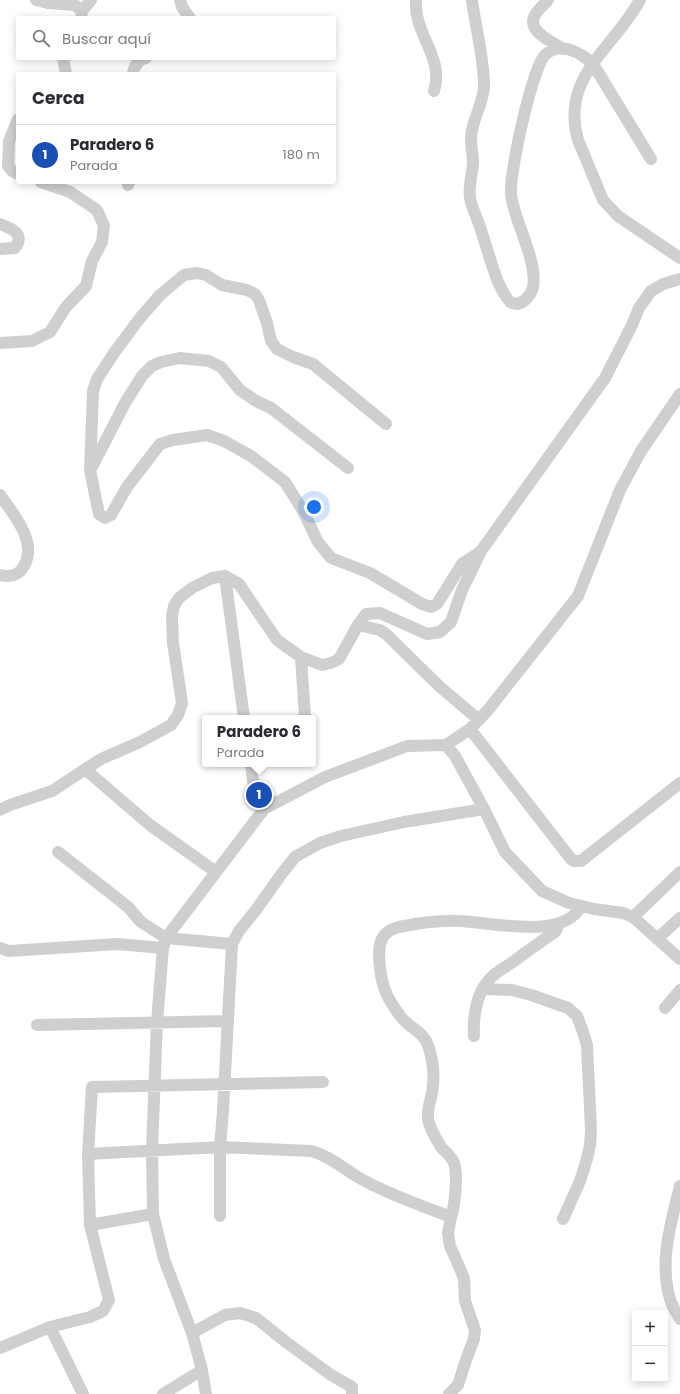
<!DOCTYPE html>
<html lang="es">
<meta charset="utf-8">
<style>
body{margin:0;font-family:Poppins,sans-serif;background:#f7f7f7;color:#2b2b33}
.controls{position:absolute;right:12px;bottom:12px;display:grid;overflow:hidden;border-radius:4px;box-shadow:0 2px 10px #0003}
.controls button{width:36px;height:36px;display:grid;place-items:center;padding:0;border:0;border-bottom:1px solid #e1e1e2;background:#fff;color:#2b2b33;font:20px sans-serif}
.you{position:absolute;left:314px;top:507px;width:14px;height:14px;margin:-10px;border:3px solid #fff;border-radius:50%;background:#1a73e8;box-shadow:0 0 0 6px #1a73e833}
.badge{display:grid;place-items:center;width:26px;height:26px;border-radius:50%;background:#d64762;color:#fff;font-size:13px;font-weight:700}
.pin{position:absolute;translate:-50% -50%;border:2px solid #fff;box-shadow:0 1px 4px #0006}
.popup{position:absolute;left:202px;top:715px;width:114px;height:52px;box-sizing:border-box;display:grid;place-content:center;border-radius:4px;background:#fff;filter:drop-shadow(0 1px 3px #0005);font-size:13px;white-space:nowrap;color:#7c7c81}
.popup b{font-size:15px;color:#2b2b33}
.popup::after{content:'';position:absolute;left:50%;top:100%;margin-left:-8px;border:8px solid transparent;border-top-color:#fff}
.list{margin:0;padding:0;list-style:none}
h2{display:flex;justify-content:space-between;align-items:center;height:52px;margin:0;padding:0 16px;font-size:17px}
h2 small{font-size:13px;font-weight:400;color:#7c7c81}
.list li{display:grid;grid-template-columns:26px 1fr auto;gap:12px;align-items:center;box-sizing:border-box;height:60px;padding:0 16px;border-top:1px solid #e1e1e2}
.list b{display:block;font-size:15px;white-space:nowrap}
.list p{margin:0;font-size:13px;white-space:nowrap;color:#7c7c81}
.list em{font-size:13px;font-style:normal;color:#7c7c81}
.icon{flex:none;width:22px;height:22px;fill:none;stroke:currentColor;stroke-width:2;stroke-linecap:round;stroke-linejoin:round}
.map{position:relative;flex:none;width:680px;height:1394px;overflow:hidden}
.search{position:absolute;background:#fff;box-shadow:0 2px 10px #0003;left:16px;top:16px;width:320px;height:44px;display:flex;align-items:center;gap:10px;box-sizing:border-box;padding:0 14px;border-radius:4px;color:#7c7c81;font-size:15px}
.panel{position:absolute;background:#fff;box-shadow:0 2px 10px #0003;left:16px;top:72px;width:320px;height:112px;border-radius:4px}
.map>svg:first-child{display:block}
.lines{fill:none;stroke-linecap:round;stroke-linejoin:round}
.minor{stroke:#cfcfcf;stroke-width:12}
</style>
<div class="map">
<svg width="680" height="1394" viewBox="0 0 680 1394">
<rect width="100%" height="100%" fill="#fff"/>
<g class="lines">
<path class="minor" d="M36 0 48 3 75 5 82 11 81 18
M180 0 182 7 190 18
M416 0C413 33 445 58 434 91
M548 0C544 5 536 11 534 17 528 32 553 42 563 49
M640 0C613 49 560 77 578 140L603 200 618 216 680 258
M472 1C476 29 484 58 484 87 483 105 471 121 471 139 471 147 473 154 473 162 473 173 468 185 470 197 471 207 477 217 480 227 486 245 491 264 498 282 501 288 506 300 512 303 522 307 531 295 533 287 538 260 514 222 511 194 509 175 532 68 545 55 560 40 581 53 593 64L651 159
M82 11 91 0
M63 58 66 74
M133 74C134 66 138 60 146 58
M18 119 9 141 8 166 12 171 18 174
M128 185 129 182
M0 224C10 228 26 233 15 248L0 249
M0 343 32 341 50 332 66 307 86 286 92 261 102 242 104 226 97 210 70 192 41 182
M386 424 313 364 293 357 277 349 271 341 267 323 259 300 255 294 247 290 222 285 206 275 197 273 184 275 160 295 140 318 114 353 97 379 93 391 90 470 99 514 105 518 111 515 127 487 160 444 173 440 207 435 224 441 251 456 285 482 302 509 318 542 331 558 370 573 422 604 431 607 437 604 462 564 480 552
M92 467 125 403 142 376 152 366 161 362 180 358 209 361 221 367 240 390 256 401 271 408 348 468
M0 495C14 515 40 544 22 569 17 576 8 577 0 575
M225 576 244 718
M358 625 380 630 386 634 439 686 479 720
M301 657 305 718
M470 729 571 859 574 861H581L680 783
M446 745 455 756 484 809 505 852 542 891 569 903 594 909 623 913 633 917 680 959
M251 764 253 781 264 809
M86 770 150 825 216 872
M0 810 10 805 52 791 101 759 140 742 171 725 178 715 182 703 173 643 172 616 174 606 179 598 192 588 212 578 225 576 239 584 277 640 301 657 322 665 331 663 339 659 358 625 366 614 380 613 427 634 440 632 451 622 462 590 481 551 605 378 632 325 639 308 651 291 663 284 680 279
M58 852 118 899 129 908 141 922 166 938 232 944 239 931 256 910 280 876 295 857 320 843 341 836 404 822 484 809
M633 917 680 872
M657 939 680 918
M0 948 9 951 117 944 163 948
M483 989 512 990 531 995 568 1008 577 1016 582 1029 587 1045 591 1130 590 1145 587 1159 580 1181 563 1219
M665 1008 680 990
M37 1025 228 1021
M474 1036C473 1018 476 995 488 981 494 973 502 969 510 964 525 953 540 942 555 932L557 929 555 925
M88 1154 220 1147 311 1151C331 1156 347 1172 365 1181 393 1196 422 1206 451 1217 455 1206 458 1174 454 1163 452 1157 445 1152 441 1147 436 1139 430 1129 428 1119 427 1110 430 1102 432 1093 435 1077 433 1060 428 1045 423 1031 410 1029 401 1017 396 1010 390 1002 387 995 383 986 381 977 380 968 378 950 377 932 399 927 419 923 439 920 459 921 492 922 563 941 581 906
M680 1186C671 1223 658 1264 671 1302 673 1308 677 1313 680 1319
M220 1216V1147L223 1111 232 944
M90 1225 153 1214
M50 1327 83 1394
M192 1333 225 1315 240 1313 256 1318 286 1342 331 1375 352 1387V1394
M0 1348 50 1327 90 1317 103 1311 109 1300 90 1225 88 1154 92 1087 323 1082
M163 1394 202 1370
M206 1394 202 1370 192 1333 164 1259 153 1214 152 1150 157 1022 163 948 166 938 264 809 325 777 407 746 446 745 470 729 488 710 578 596 620 490 641 451 680 394
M449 1394 458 1385 466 1360 474 1339 475 1330 465 1301 464 1278 450 1246 448 1233 451 1217"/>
</g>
</svg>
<div class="controls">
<button>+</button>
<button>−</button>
</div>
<div class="you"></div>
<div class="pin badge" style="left:259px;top:795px;background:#1a4fb4">1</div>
<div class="popup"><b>Paradero 6</b>Parada</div>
<div class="search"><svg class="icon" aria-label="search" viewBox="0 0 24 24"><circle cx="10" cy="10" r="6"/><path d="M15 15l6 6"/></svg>Buscar aquí</div>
<section class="panel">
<h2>Cerca<small></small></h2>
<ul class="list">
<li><span class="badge" style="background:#1a4fb4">1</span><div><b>Paradero 6</b><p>Parada</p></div><em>180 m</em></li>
</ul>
</section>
</div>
